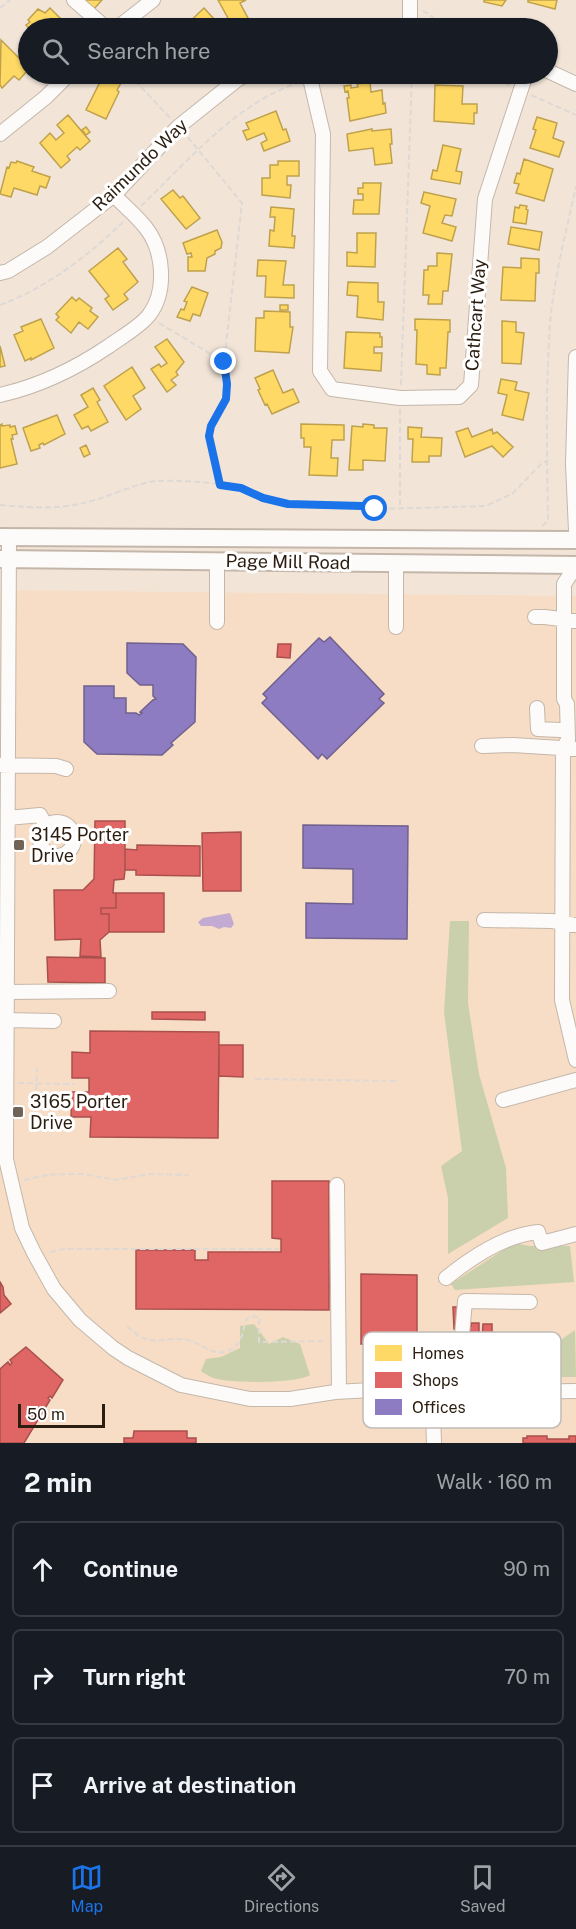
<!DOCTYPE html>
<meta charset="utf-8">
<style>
body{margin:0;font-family:"Public Sans",sans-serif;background:#20242c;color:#f1f3f6}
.scale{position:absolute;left:18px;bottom:15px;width:87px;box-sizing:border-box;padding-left:6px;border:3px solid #2b1d0f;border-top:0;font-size:16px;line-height:21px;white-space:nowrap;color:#2b1d0f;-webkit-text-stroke:4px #fff;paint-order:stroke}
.stop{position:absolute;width:18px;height:18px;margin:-14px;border:4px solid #1a73e8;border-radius:50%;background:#fff}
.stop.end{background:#1a73e8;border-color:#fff;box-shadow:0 2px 6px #0008}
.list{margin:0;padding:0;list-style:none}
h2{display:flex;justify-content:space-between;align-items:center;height:78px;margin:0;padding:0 24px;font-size:26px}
h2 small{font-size:20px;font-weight:400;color:#9ea1a6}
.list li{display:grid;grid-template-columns:39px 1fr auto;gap:18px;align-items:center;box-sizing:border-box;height:96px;margin:0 12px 12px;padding:0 12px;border:2px solid #363941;border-radius:9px}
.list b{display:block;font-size:22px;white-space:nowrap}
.list em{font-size:20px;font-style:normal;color:#9ea1a6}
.icon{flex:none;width:33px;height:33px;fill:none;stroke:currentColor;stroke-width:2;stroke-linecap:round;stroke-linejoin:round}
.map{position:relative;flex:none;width:576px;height:1443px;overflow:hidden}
.search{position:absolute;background:#171b24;box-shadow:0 2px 4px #0004;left:18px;right:18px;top:18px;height:66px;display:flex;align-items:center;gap:15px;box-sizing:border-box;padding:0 21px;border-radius:33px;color:#9ea1a6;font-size:22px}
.sheet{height:402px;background:#171b24}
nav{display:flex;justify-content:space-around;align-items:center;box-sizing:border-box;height:84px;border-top:2px solid #363941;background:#171b24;font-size:16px;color:#9ea1a6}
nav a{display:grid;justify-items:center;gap:3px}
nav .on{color:#1a73e8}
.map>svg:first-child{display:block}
.built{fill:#f7ddc5}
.green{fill:#cad0ab}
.water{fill:#c2aad2}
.homes{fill:#ffd966;stroke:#bfa14c;stroke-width:1.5}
.shops{fill:#e06666;stroke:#aa504c;stroke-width:1.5}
.offices{fill:#8e7cc3;stroke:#70608d;stroke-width:1.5}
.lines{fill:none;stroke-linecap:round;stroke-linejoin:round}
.minor-casing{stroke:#c4b7aa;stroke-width:16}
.major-casing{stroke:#c4b7aa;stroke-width:20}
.path{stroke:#ded9d5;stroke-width:2;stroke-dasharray:6 3;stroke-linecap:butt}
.minor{stroke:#fdfbf9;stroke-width:14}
.major{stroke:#fdfbf9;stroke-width:16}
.route{stroke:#1a73e8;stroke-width:8}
.poi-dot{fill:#716355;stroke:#fff;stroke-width:2}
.labels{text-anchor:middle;stroke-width:6;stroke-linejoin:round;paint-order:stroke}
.street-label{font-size:18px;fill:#2b1d0f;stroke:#fff}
.poi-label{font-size:18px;fill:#2b1d0f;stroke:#fff;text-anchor:start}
.key{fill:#fff;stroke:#bfbbb7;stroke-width:1.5}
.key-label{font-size:16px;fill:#2b1d0f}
</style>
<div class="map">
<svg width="576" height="1443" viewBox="0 0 576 1443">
<rect width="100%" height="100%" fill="#f2e5d8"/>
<path class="built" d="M0 590 576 596V1443H0Z"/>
<path class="green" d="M450 921H469L468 1003 479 1074 506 1168 508 1218 448 1254V1198L441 1166 462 1151 444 1012Z
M514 1243 530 1246H570L574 1282 455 1290 451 1284Z
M254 1324 269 1344 283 1337 300 1344 310 1375C294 1384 236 1383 217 1379 211 1378 206 1374 201 1371L206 1359 221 1357 240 1348V1326Z
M575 1330 576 1377H557L555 1344Z"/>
<path class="water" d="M230 913 234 924 231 928 224 927 219 929 212 926H201L198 922 203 918Z"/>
<path class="homes" d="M81 0H102L93 10Z
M218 0H246L240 3 249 20 233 27Z
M484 0H506L502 6 484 2Z
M528 0H557L555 9 528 2Z
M50 8 70 28H29L26 25 30 22 28 20 38 9 45 13Z
M204 8 214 19 204 28H183Z
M1 40 28 67V70L19 80 14 76 2 88 0 85Z
M104 74 121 83 117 90 119 92 106 119 86 110Z
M144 74H157L149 80Z
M370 82 371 92 382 90 383 104 385 103 386 113 350 121 347 98H349L348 91 345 92 344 86 351 85V88L358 87 357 84Z
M435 85 463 86 462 104H477V113H474V124L434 121Z
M276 111 283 130 286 129 290 141 264 151 261 143 267 140 264 133 247 140 243 131 249 129 246 123Z
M68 115 90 141 80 150 77 147 67 156 70 160 61 168 40 143 50 133 56 140 64 133 57 125Z
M537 117 557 123 553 138 564 142 559 157 530 148 536 130 533 129Z
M86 127 90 132 86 135 82 130Z
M372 129V131L391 129 392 144H390L392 163 375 165 373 148 349 151 347 134Z
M443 145 461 149 456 171 462 172 460 184 431 179 433 170 437 171Z
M524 159 553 169 544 201 516 193 519 184 514 183 517 173 520 174Z
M17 161 34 167 32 171 50 177 46 188 40 186 37 195 14 188 11 197 0 194 7 167 9 168 11 162 16 163Z
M278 161H299V176H287V185H291L290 198 262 195V178H270V165H278Z
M363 183H381L379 214H353L354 200H363V194H358V188H363Z
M173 190 180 198 183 196 200 218 186 229 161 199Z
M424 192 456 199 452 216 445 215 442 223 456 227 452 241 423 233 430 206 421 203Z
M520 205 527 206 526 209 528 210 526 224 513 222 515 207 519 208Z
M271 207 294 209 292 236H295L294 248 269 246 270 230 274 231 275 217H270Z
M511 227 542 232 539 250 508 244Z
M217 230 222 242 221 248 215 251V254L207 258 205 271H188V257H192L191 253 187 254 183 243Z
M357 233H376L375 267 347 266V252L357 253Z
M118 248 127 259 123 262 138 282 124 294 128 299 113 310 105 299 109 296 89 271Z
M437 253 452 254 448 291H443L442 304H428L429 295H423L424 270H428V266H437Z
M521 258 539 259V273H536L535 301 501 300 503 267 521 268Z
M258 260 286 261 283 285H294V298L265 297 266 276H257Z
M348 282 378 283V302H384L383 320 357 317 358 296 347 295Z
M192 287 208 293 200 316 193 314 190 321 177 317 181 309 184 310 187 302 184 301Z
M72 297 76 301 79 298 92 308 90 311 98 317 88 329 79 322 71 333 56 320 59 317 56 314Z
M280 305H288V310H280Z
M264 311 290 312V327H293L289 353 255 351 256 318H264Z
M41 319 54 348 31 360V358L25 361 14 335 23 331 21 327Z
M415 319 450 320V332H448L446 368H440V375L427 374V365L416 364 417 330H415Z
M502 321 516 322V332L524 333 521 364 502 363Z
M346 332 380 333V337H382V347H374V353H382L381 371 344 368Z
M167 339 184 362 176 372 178 375 171 380 176 385 167 392 151 369 159 364 161 367 167 363 155 347Z
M0 346 5 366 0 367Z
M132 367 145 388 133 396 141 409 126 420 104 386Z
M273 370 283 393 293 389 299 402 272 414 267 404 265 405 258 390 260 389 255 378Z
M501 379 517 382 515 390 529 393 523 420 502 415 507 395 498 393Z
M93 388 100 400 97 402 108 422 91 431 88 426 82 429 74 415 88 407 81 395Z
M57 415 65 434 44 445 43 443 39 445 40 448 31 451 23 428Z
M2 424V426L10 425V427L15 426 17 434 12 435 13 439H11L17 464 0 468V425Z
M301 424 344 425V440H332L331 458H338L337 476 309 475 311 447H304V438H301Z
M363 424 374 425V428H387L385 461 363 460V470H349L352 426 363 427Z
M408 427 422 428 421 437 442 438 441 456H429V462H412L413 439H408Z
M468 428 472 437 492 429 493 434 497 432 513 447 503 457 492 446 465 457 456 432Z
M86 445 90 454 84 457 80 448Z"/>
<path class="shops" d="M278 644H291L290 658 277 657Z
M95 821H125V870L124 879 114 880 113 893H116V908H101V914H109V932L100 940 101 957 80 956 81 939 55 940 54 890H83L94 879Z
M241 832V891H203L202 833Z
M137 845 200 846V876L136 875V870H125V849L137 850Z
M116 893H164V932H109V914H101V908H116Z
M47 957 105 958V983L48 982Z
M152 1012H205V1020L152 1019Z
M90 1031 219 1032 218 1138 90 1137 91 1117H71L72 1092H89V1078H72V1052L90 1053Z
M219 1045H243V1077L219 1076Z
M272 1181H329V1310L136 1309V1250H195V1260H208V1252H281V1239L272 1238Z
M361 1274 417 1275V1345L361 1344Z
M0 1282 3 1287 4 1295 11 1304 0 1313Z
M453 1307H460L461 1329H454Z
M471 1323H479V1341H471L469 1326H471Z
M483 1324H492V1339H482Z
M26 1347 63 1380 52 1398 50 1396 48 1398 50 1400 24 1443H0V1369L8 1362 10 1365 12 1363 10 1360Z
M134 1431H187V1438H196V1443H124V1438H133Z
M527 1436H547V1439H569V1436H576V1443H523V1438H527Z"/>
<path class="offices" d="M330 637 384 694 379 699 384 703 327 759 322 754 318 759 262 703 267 698 263 694 319 638 324 642Z
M127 643 183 644 196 657 195 722 171 743 173 745 162 755 97 754 84 742V686H114V698H126V713H136L139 715 142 713 140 712 153 700 156 699 153 696V685H140L127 673Z
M303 825 408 826 407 939 306 938V903L353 904V869L303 868Z"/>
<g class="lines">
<defs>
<path id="minor" d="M74 0 106 28
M117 28 153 0
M410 28V0
M548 71 576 84
M309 74 323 134 320 371 332 389 400 398 459 397 471 385 485 199 526 74
M0 134 46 97 69 74
M0 273 8 271 47 247 114 195 178 127 238 79 248 74
M576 357 573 464 576 531
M0 395C40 386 75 369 109 346 120 338 141 326 149 315 167 292 164 251 146 228 137 216 124 206 114 195
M9 538 6 1159 22 1228 34 1253 54 1289 80 1320 113 1348 128 1358 181 1385 250 1399H290L335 1392 372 1390 501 1392 576 1391
M217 561V622
M576 566 564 584V699L567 704 568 740 563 749 562 1000 576 1060
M535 617H545L576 621
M396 627V563
M537 708 538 729 560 730
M482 746 513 745 576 749
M0 765 56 766 66 769
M8 818 40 815 46 826
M40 839a17 17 0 1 1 34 0a17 17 0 1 1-34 0Z
M484 920 552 921 576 925
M7 992 109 991
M6 1020 54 1021
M503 1100 576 1080
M337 1185 339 1392
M446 1278C472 1257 505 1235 538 1232L542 1243 576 1234
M431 1352 434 1443
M460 1391 462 1335 465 1301 530 1302"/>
<path id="major" d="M0 537 576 540
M0 559 576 565"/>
</defs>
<use href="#minor" class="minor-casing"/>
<use href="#major" class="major-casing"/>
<path class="path" d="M0 8 10 0
M423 11 431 15 433 18 432 28
M129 74 170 118
M463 74 485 77 510 85
M531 95 576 115
M141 206C186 163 237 102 298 83
M0 305C46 288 88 256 123 222
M159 323 224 362 242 203 186 135
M401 385 412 74
M400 409V508
M220 485 209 436 211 426 226 399 227 384 224 362
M0 505C34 508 61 510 95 500 112 495 138 483 156 481 179 480 219 482 242 489 258 494 272 502 289 504 318 507 347 503 375 509L486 506 513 493 541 464 547 461
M542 526 548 521C547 451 545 382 551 313 556 270 567 228 576 186
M255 1079 397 1081
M18 1083 75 1084
M36 1099 37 1068
M24 1180 47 1175 67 1174H83L117 1180 149 1174 189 1175
M50 1252 64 1249H279
M127 1326C152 1351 162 1335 188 1340 202 1343 212 1357 228 1351 247 1344 241 1321 249 1317 250 1316 257 1317 259 1317V1342L326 1341"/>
<use href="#minor" class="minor"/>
<use href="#major" class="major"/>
</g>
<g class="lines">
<path class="route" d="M224 362 227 384 226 399 211 426 209 436 220 485 241 488 263 498 288 504 362 506 375 509"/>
</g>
<g class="poi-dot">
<rect x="13" y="839" width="12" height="12" rx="3"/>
<rect x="12" y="1106" width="12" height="12" rx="3"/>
</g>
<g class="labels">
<g class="street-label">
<text transform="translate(140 165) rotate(-44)" y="6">Raimundo Way</text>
<text transform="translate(476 315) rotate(-86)" y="6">Cathcart Way</text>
<text transform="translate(288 562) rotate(1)" y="6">Page Mill Road</text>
</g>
<g class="poi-label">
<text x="31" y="841">3145 Porter<tspan x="31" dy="21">Drive</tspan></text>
<text x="30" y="1108">3165 Porter<tspan x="30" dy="21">Drive</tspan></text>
</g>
</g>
<rect x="363" y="1332" width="198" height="96" rx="9" class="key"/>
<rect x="375" y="1345" width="27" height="16" fill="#ffd966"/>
<rect x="375" y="1372" width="27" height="16" fill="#e06666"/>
<rect x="375" y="1399" width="27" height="16" fill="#8e7cc3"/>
<g class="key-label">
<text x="412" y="1359">Homes</text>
<text x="412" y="1386">Shops</text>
<text x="412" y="1413">Offices</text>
</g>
</svg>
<div class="scale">50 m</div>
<div class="stop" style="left:375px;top:509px"></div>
<div class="stop end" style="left:224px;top:362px"></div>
<div class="search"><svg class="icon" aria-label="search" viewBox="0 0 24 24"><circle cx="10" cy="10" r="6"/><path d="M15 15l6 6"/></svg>Search here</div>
</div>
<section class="sheet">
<h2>2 min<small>Walk · 160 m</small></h2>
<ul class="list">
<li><svg class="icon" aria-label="ahead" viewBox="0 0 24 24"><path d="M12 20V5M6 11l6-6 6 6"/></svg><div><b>Continue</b></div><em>90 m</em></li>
<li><svg class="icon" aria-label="right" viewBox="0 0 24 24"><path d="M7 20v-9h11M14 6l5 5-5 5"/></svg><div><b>Turn right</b></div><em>70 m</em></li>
<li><svg class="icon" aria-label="arrive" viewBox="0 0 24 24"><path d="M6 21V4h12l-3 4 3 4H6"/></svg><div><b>Arrive at destination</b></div></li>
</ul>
</section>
<nav>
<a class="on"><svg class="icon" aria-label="map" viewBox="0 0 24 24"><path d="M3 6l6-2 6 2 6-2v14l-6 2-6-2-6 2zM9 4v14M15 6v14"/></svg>Map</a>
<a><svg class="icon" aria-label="directions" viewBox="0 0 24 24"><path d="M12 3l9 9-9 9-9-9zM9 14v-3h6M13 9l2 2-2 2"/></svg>Directions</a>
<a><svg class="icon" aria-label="saved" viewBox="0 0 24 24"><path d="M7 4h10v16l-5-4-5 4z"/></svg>Saved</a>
</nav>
